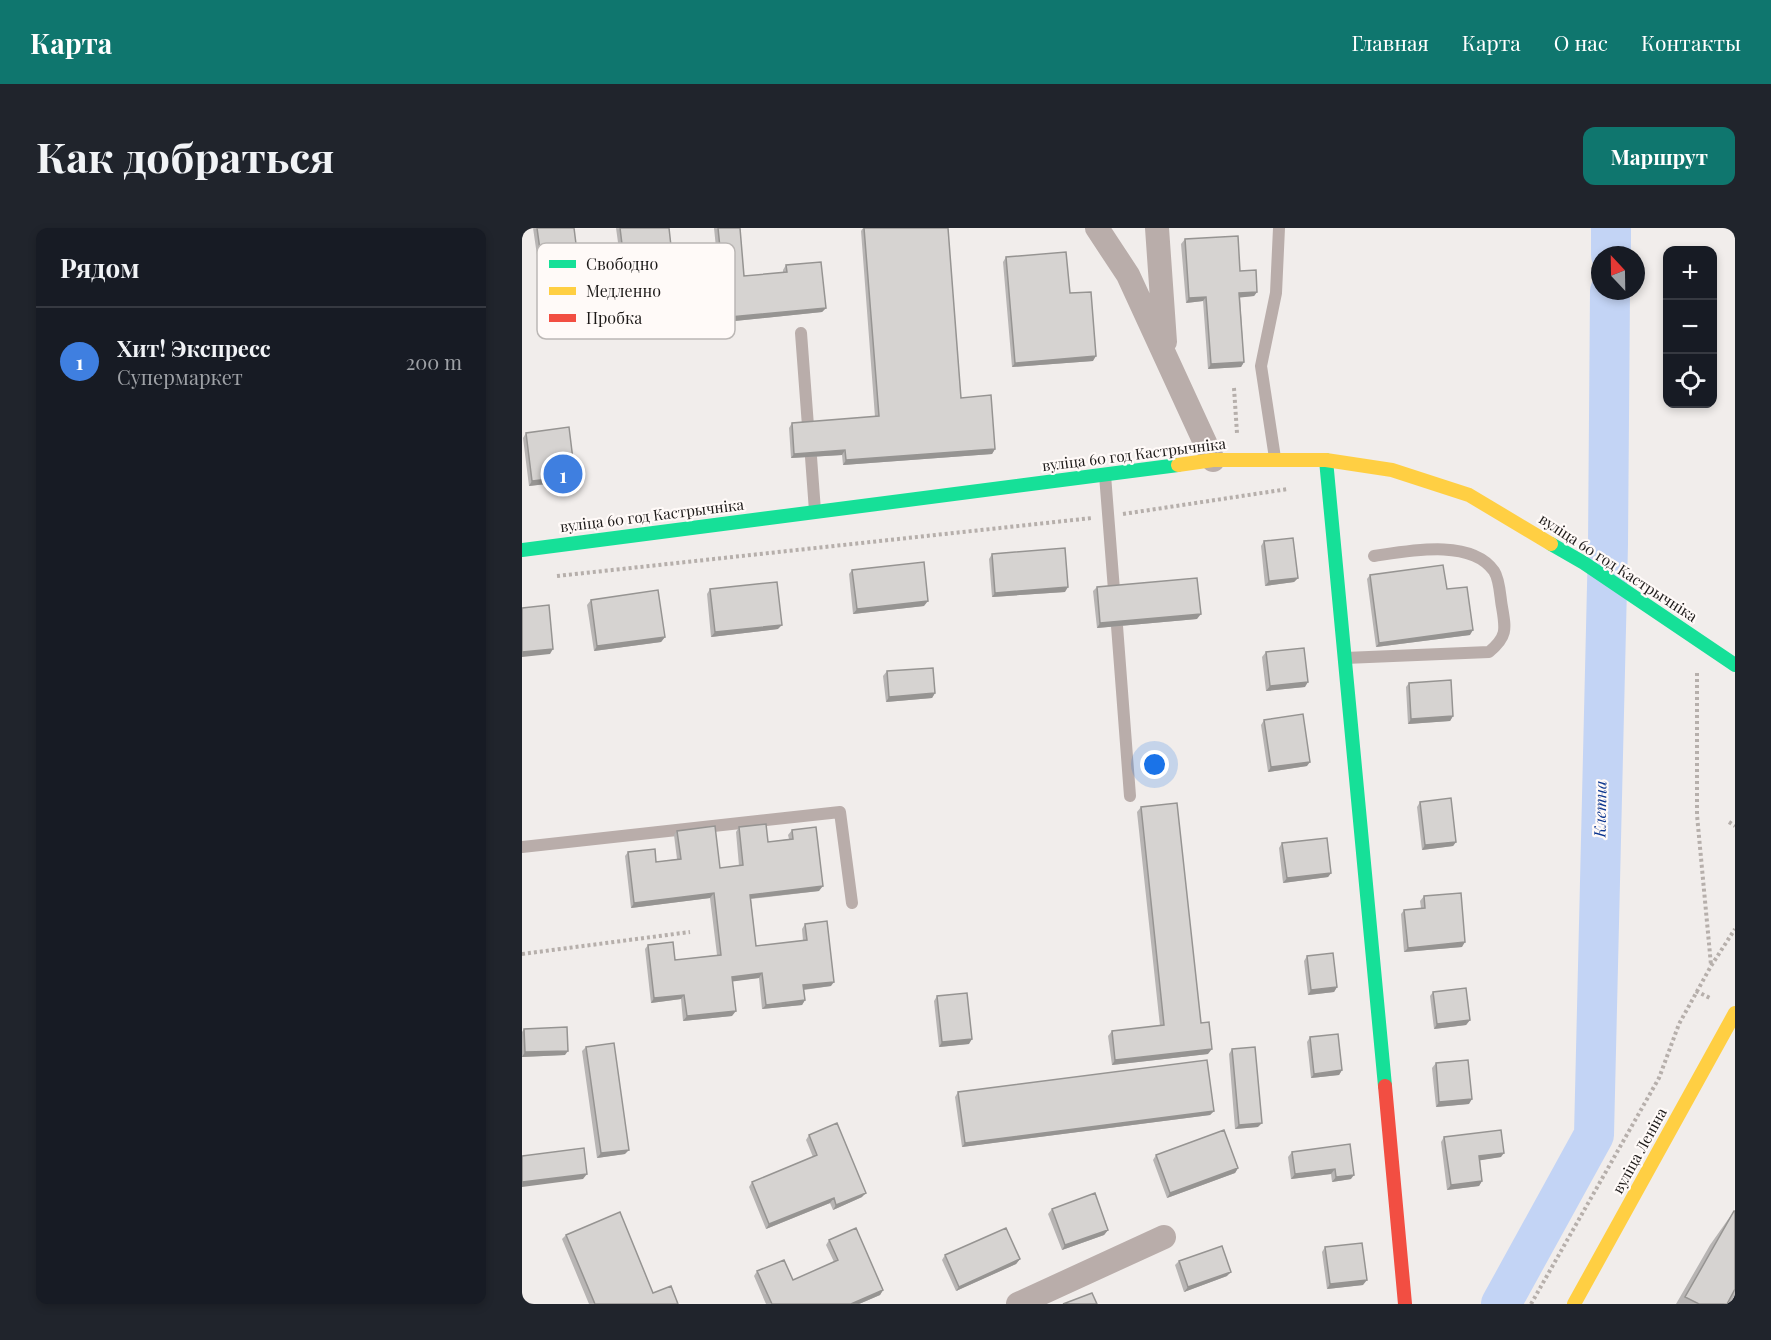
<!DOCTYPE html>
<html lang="ru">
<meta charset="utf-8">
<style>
body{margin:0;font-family:"Playfair Display",serif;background:#20242c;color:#f1f3f6}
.controls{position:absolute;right:18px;top:18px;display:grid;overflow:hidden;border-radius:12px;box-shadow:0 3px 9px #0003}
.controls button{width:54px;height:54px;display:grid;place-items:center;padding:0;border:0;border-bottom:2px solid #363941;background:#171b24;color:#f1f3f6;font:30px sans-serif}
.compass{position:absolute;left:1069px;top:18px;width:54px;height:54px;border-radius:50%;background:#171b24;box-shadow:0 3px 9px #0003;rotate:338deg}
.you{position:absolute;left:633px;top:537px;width:21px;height:21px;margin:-15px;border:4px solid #fff;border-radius:50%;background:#1a73e8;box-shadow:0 0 0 9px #1a73e833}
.badge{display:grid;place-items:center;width:39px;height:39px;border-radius:50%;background:#0f766e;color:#fff;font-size:20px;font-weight:700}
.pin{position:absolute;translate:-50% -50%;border:3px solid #fff;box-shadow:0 2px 6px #0006}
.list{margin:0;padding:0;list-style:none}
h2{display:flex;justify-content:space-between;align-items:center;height:78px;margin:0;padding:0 24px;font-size:26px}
h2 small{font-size:20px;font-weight:400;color:#9ea1a6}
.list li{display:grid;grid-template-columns:39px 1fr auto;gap:18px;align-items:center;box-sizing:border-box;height:108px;padding:0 24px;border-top:2px solid #363941}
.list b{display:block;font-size:22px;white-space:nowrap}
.list p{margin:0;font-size:20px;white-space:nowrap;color:#9ea1a6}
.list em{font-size:20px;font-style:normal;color:#9ea1a6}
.icon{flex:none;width:33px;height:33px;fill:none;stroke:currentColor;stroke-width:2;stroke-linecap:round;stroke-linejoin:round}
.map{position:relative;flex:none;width:1213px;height:1076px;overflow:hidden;border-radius:12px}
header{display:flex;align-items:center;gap:36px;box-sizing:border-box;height:84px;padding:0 30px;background:#0f766e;color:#fff}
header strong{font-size:28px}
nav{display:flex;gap:33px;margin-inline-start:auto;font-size:21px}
.intro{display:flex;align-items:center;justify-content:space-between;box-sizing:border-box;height:144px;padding:0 36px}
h1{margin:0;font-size:42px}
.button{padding:15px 27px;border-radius:12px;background:#0f766e;color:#fff;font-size:21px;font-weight:700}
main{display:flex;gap:36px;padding:0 36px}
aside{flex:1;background:#171b24;border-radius:12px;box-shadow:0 3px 9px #0003}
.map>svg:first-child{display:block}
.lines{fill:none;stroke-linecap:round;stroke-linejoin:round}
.river{stroke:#c3d4f5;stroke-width:40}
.path{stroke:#b6afab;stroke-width:4;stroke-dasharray:3 3;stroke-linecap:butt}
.lane{stroke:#b9adaa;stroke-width:12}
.street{stroke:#b9adaa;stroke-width:24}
.fast{stroke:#16e098;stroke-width:14}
.slow{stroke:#ffcf43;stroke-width:14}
.jam{stroke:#f24e42;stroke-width:14}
.wall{fill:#b8b5b4}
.shaded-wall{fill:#969492}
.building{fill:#d6d3d1;stroke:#969492;stroke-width:1.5}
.labels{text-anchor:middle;stroke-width:4.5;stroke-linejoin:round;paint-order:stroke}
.street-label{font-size:15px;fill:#1d1a19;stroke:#fffaf8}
.water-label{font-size:16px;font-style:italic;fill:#0d368f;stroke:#fffaf8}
.key{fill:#fffaf8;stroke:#bbb7b5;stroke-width:1.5}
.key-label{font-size:16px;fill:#1d1a19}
</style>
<header>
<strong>Карта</strong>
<nav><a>Главная</a><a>Карта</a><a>О нас</a><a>Контакты</a></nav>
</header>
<div class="intro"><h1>Как добраться</h1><a class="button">Маршрут</a></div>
<main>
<aside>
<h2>Рядом<small></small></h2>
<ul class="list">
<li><span class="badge" style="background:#3f7fe0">1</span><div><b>Хит! Экспресс</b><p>Супермаркет</p></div><em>200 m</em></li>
</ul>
</aside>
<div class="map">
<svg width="1213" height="1076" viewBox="0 0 1213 1076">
<rect width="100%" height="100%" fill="#f1edeb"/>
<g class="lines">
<path class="river" d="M1089 27V0
M979 1076 1072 907 1086 316 1088 63"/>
<path class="path" d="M712 160 715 205
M601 286 766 261
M35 348 570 290
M1175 445V587L1189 737
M1207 594 1213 598
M0 726 168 704
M1174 763 1190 771
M1009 1076 1137 850 1157 796 1189 738 1213 701"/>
<path class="lane" d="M279 105 286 198
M289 229 293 283
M753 230 739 138 754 65 757 0
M583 247 592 362
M595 398 608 568
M823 430 967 424C985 409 984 402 980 379 978 369 978 352 972 343 949 310 886 323 852 328
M0 619 318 584 330 675"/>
<path class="street" d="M575 0 606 47 691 232
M635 0 643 114
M496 1076 642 1009"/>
<path class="fast" d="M804 232 863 858
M1029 316 1062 335 1213 437
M0 322 656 237"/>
<path class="slow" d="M656 237 691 232H804L870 242 947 267 1029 316
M1052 1076 1213 785"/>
<path class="jam" d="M863 858 883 1076"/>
</g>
<path class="wall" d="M11 0H52L55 24 52 29 16 34Z
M94 0H147L149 18 146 23 98 29Z
M192 0H218L222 48 261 45V42L264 37 304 80 300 84 173 97 169 56 172 51 197 49Z
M341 0H426L439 170 473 221 470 226 321 237 320 227 269 230 267 200 270 195 353 189 339 3Z
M663 11 718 43 735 64 732 68 718 69 722 134 719 139 686 141 681 73 664 75 659 16Z
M484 29 548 65 571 133 490 139 481 34Z
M4 205 53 248 50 253 7 258 1 210Z
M742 313 776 350 772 354 743 358 739 318Z
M470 326 543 364 470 369 467 331Z
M330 342 402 378 331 386 327 346Z
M848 347 925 361 948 407 854 419 845 351Z
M575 359 675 391 575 400 571 363Z
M188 361 256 401 189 409 185 366Z
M69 372 143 409 139 414 72 423 65 377Z
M744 424 783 459 744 463 740 429Z
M365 443 413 465 410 470 364 474 361 448Z
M887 455 931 488 928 493 886 496 884 459Z
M742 492 785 538 746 544 739 497Z
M898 574 934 614 931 618 900 622 895 579Z
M619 579 679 795 686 826 590 837 586 808 590 803 638 798 615 584Z
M217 599 246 614 267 611 266 607 270 602 297 663 229 671 234 718 281 713 280 701 283 696 309 758 282 762 283 772 280 777 240 781 237 750 210 753V788L161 793 159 771 129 775 123 721 126 717 153 732 195 727 188 670 109 680 103 628 106 624 134 634 155 631 152 607 155 603 198 640 217 638 214 604Z
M760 615 809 645 806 649 761 655 757 620Z
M902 668 940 719 882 724 879 686 882 682 899 680 898 673Z
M785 728 815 759 812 764 786 767 782 733Z
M911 764 948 792 944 797 912 801 908 768Z
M415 768 447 816 417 819 412 773Z
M2 801 43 827 0 829V804Z
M788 809 820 842 817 847 789 850 785 814Z
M64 819 103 926 75 930 60 823Z
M710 821 736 899 713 901 707 826Z
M914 835 947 876 914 879 910 840Z
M436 864 692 883 688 887 440 919 433 869Z
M287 907 340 969 311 982 308 975 244 1001 227 959 230 954 291 929 284 912Z
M922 909 979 929 958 932 960 953 957 958 925 962 919 914Z
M828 916 829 951 810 954 809 946 769 951 766 929 770 924Z
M634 927 716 940 713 945 645 970 631 932Z
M530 981 586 1002 582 1007 540 1022 526 986Z
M1212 983H1213V1076H1154L1188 1017Z
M44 1007 131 1065 156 1076H67L40 1011Z
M307 1012 361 1062 358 1067 337 1076H244L232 1048 235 1043 271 1052 312 1034 304 1017Z
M803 1019 841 1057 805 1061 800 1024Z
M423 1027 498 1031 494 1036 434 1063 420 1032Z
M657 1033 705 1048 662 1064 653 1037Z"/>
<path class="shaded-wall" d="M149 18 146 23 98 29 101 24Z
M55 24 52 29 16 34 19 29Z
M735 64 732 68 714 70 717 65Z
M684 69 681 73 664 75 667 70Z
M304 80 300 84 173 97 176 92Z
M574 128 571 133 490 139 493 135Z
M722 134 719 139 686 141 689 136Z
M473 221 470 226 321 237 324 232Z
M323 222 320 227 269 230 272 226Z
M53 248 50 253 7 258 10 253Z
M776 350 772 354 743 358 747 353Z
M546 359 543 364 470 369 473 365Z
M406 373 402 378 331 386 335 381Z
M679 386 675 391 575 400 578 395Z
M260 397 256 401 189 409 193 404Z
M951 402 948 407 854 419 857 415Z
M143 409 139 414 72 423 75 418Z
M31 421 28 426 0 429V424Z
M786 454 783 459 744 463 748 458Z
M413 465 410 470 364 474 367 469Z
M931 488 928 493 886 496 889 491Z
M788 534 785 538 746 544 749 539Z
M934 614 931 618 900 622 903 617Z
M809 645 806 649 761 655 765 650Z
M301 658 297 663 225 671 228 667Z
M192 665 188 670 109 680 112 675Z
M943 714 940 719 882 724 886 720Z
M240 745 237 750 207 754 210 749Z
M312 754 309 758 278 762 281 757Z
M815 759 812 764 786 767 789 762Z
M162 767 159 771 129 775 132 770Z
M283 772 280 777 240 781 244 777Z
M214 783 210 788 161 793 165 788Z
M948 792 944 797 912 801 915 796Z
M450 811 447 816 417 819 420 814Z
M690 821 686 826 590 837 593 832Z
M46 823 43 827 0 829 3 824Z
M820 842 817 847 789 850 792 846Z
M950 871 947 876 914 879 917 874Z
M692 883 688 887 440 919 443 915Z
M740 895 736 899 713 901 717 897Z
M107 922 103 926 75 930 79 925Z
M982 925 979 929 954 933 957 928Z
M716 940 713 945 645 970 648 965Z
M813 941 809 946 769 951 773 946Z
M65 946 61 951 0 959V954Z
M832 947 829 951 810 954 814 949Z
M960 953 957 958 925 962 929 957Z
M344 965 340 969 311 982 314 977Z
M312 970 308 975 244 1001 247 996Z
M586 1002 582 1007 540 1022 543 1017Z
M498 1031 494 1036 434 1063 437 1059Z
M709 1044 705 1048 662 1064 666 1059Z
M845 1052 841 1057 805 1061 808 1056Z
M361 1062 358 1067 337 1076H329Z"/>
<path class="building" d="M15 0H52L55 24 19 29Z
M98 0H147L149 18 101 24Z
M196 0H218L222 48 265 44 264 37 299 34 304 80 176 92 172 51 201 49Z
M342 0H426L439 170 469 167 473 221 324 232 323 222 272 226 270 195 357 188Z
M716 8 718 43 734 42 735 64 717 65 722 134 689 136 684 69 667 70 663 11Z
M544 24 548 65 569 64 574 128 493 135 484 29Z
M47 199 53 248 10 253 4 205Z
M771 310 776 350 747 353 742 313Z
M543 320 546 359 473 365 470 326Z
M402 334 406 373 335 381 330 342Z
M921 337 925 361 945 359 951 402 857 415 848 347Z
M675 350 679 386 578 395 575 359Z
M255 354 260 397 193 404 188 361Z
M136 362 143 409 75 418 69 372Z
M27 377 31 421 0 424V380Z
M782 420 786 454 748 458 744 424Z
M411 440 413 465 367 469 365 443Z
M929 452 931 488 889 491 887 455Z
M781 486 788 534 749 539 742 492Z
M929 570 934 614 903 617 898 574Z
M655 575 679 795 687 794 690 821 593 832 590 803 642 797 619 579Z
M244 596 246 614 271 611 270 602 294 599 301 658 228 667 234 718 285 712 283 696 305 693 312 754 281 757 283 772 244 777 240 745 210 749 214 783 165 788 162 767 132 770 126 717 151 714 153 732 199 727 192 665 112 675 106 624 133 621 134 634 159 631 155 603 193 598 198 640 221 637 217 599Z
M805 610 809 645 765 650 760 615Z
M939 665 943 714 886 720 882 682 903 680 902 668Z
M811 725 815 759 789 762 785 728Z
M944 760 948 792 915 796 911 764Z
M445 765 450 811 420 814 415 768Z
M45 799 46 823 3 824 2 801Z
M816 806 820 842 792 846 788 809Z
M92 815 107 922 79 925 64 819Z
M733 819 740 895 717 897 710 821Z
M685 832 692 883 443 915 436 864Z
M946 832 950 871 917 874 914 835Z
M315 895 344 965 314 977 312 970 247 996 230 954 295 927 287 907Z
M702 902 716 940 648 965 634 927Z
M979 902 982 925 957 928 960 953 929 957 922 909Z
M828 916 832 947 814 949 813 941 773 946 770 924Z
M62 920 65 946 0 954V928Z
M573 965 586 1002 543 1017 530 981Z
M1212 983H1213V1061L1205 1076H1177L1163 1069Z
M98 984 131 1065 149 1058 156 1076H73L44 1007Z
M334 1000 361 1062 329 1076H250L235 1043 262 1032 271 1052 316 1032 307 1012Z
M484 1000 498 1031 437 1059 423 1027Z
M840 1015 845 1052 808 1056 803 1019Z
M700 1018 709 1044 666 1059 657 1033Z
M570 1065 575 1076H541Z"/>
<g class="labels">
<g class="street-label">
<text transform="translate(612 227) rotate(-7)" y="5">вуліца 60 год Кастрычніка</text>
<text transform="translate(130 288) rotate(-7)" y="5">вуліца 60 год Кастрычніка</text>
<text transform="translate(1096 340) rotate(33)" y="5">вуліца 60 год Кастрычніка</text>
<text transform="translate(1118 923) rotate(-61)" y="5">вуліца Леніна</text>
</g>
<g class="water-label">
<text transform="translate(1078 581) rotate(-89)" y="6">Клетна</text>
</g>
</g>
<rect x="15" y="15" width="198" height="96" rx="9" class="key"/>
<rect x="27" y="32" width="27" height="8" fill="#16e098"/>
<rect x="27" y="59" width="27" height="8" fill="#ffcf43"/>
<rect x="27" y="86" width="27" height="8" fill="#f24e42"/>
<g class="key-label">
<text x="64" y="42">Свободно</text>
<text x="64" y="69">Медленно</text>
<text x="64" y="96">Пробка</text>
</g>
</svg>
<div class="controls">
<button>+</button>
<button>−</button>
<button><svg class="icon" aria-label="locate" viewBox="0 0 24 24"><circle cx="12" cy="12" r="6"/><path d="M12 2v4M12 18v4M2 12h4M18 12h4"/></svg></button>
</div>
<svg class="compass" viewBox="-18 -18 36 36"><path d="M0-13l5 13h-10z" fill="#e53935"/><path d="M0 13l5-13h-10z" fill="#9ea1a6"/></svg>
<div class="you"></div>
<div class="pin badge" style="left:41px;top:246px;background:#3f7fe0">1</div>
</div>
</main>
